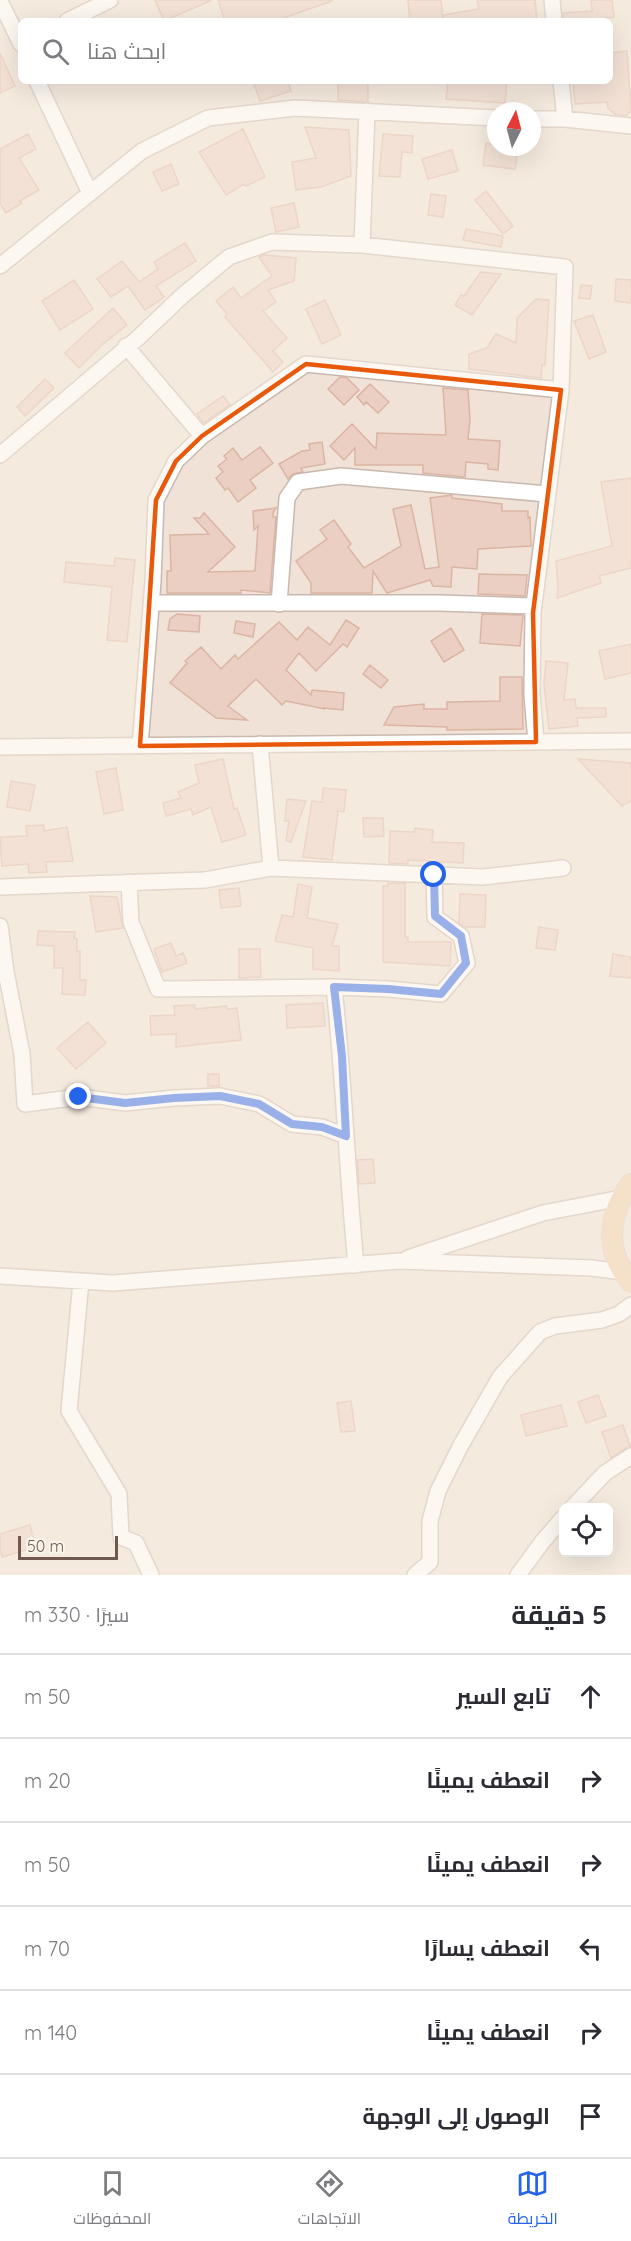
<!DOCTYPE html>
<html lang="ar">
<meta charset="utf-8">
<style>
body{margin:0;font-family:Quicksand,Cairo,sans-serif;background:#f2f2f3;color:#2b2b33;direction:rtl}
.controls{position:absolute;right:18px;bottom:18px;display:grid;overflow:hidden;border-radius:9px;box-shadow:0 6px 24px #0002}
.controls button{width:54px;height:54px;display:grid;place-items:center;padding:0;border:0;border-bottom:2px solid #e1e1e2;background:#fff;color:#2b2b33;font:30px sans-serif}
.compass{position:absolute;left:487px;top:102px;width:54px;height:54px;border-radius:50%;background:#fff;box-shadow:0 6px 24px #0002;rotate:6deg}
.scale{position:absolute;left:18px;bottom:15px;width:100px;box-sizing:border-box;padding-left:6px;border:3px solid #6f584e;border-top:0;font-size:16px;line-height:21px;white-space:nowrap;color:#6f584e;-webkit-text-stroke:4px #fcf5ec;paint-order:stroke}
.stop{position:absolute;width:18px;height:18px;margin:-14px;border:4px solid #2563eb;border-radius:50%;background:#fff}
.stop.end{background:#2563eb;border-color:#fff;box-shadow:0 2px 6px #0008}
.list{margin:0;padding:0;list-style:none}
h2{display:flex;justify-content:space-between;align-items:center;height:78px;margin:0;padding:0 24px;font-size:26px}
h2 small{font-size:20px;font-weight:400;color:#7c7c81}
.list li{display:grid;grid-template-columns:39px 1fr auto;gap:18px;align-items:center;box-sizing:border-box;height:84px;padding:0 24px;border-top:2px solid #e1e1e2}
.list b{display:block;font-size:22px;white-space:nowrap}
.list em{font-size:20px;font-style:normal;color:#7c7c81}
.icon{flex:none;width:33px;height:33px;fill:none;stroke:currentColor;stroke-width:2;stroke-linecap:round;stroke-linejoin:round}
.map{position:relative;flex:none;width:631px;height:1575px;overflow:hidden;direction:ltr}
.search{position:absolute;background:#fff;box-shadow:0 6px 24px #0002;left:18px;right:18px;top:18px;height:66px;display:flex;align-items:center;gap:15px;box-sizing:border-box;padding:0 21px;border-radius:9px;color:#7c7c81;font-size:22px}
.sheet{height:582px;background:#fff}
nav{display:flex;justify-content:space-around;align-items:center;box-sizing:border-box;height:84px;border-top:2px solid #e1e1e2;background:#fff;font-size:16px;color:#7c7c81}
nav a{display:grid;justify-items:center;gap:3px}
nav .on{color:#2563eb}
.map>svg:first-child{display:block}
.residential{fill:#f0e2d6;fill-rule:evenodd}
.building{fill:#ebcfc2;stroke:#dbb5a4;stroke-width:1.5}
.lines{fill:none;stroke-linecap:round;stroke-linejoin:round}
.minor-casing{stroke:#c9b8ae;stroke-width:18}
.major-casing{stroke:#d4cdca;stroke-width:22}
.minor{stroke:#fff;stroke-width:15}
.major{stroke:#efcfa7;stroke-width:20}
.route{stroke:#2563eb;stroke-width:8}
.marked{fill:none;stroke:#e8590c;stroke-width:4.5;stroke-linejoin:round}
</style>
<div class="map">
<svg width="631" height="1575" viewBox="0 0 631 1575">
<rect width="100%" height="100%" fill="#f9f0e6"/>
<path class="residential" d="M0 0H631V1575H0ZM21 21H610V81H21ZM496 111H532V147H496ZM564 1508H608V1552H564Z"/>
<path class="building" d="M155 0H212L164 21Z
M218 0H332V1L275 21H225Z
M408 0H441L443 21H410Z
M477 0H535L537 21H444V15L479 9Z
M591 0H612L614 17 605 18V21H564L563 13 592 11Z
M627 51 631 110 626 116 615 114 608 108 607 102 575 104 573 81H610V53Z
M0 53 15 86 0 93Z
M253 81H288L291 91 260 101Z
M338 81H368V102L338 100Z
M448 81H507L505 103 446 99Z
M305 127 349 130 351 176 321 187 296 190 292 162 316 158Z
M243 129 265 177 246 186 244 184 226 195 199 152Z
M28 134 36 149 19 158 39 190 20 201 22 203 6 213 0 204V149Z
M383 134 413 136 412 153 402 152 400 177 379 176Z
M486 143 496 145V147H518L515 169 483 165Z
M452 150 458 171 428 179 422 159Z
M171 164 179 184 162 191 153 172Z
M486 191 513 226 503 234 475 200Z
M431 194 446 196 443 217 428 215Z
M294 203 299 227 276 232 271 208Z
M466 229 503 236 501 247 463 240Z
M185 243 196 261 156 286 164 297 145 310 128 286 111 297 97 279 122 261 139 282 158 269 154 262Z
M264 255 296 258 294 281 268 290 276 302 263 311 287 338 273 351 283 362 273 372 225 317 227 314 216 301 233 287 241 298 272 276 259 257Z
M481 272 501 274 472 315 455 305 461 295 464 296Z
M616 279 631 280V303L615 301Z
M74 280 93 309 60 330 42 301Z
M581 285 592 286 590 299 579 298Z
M536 299 549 300 545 365H542L541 378 469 369V354L487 348 496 334 516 343 517 318Z
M325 300 341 335 322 344 306 309Z
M113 308 127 325 103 344 79 368 65 353Z
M593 315 606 352 589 359 574 321Z
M340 377 347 378 359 390 344 405 328 389Z
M45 379 54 388 25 416 17 407Z
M370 384 389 402 378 413 366 402 364 405 357 397Z
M443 388 468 390 470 420 468 439 500 441 498 470 488 469V464L466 462 465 477 423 473V465H355V448L344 460 330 446 352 424 376 449 377 433 446 435Z
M223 396 230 405 204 423 197 414Z
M322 442 325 464 301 468 303 472 293 474 288 479 279 464 302 451 310 450 309 444Z
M260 447 273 463 250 480 256 488 238 502 228 488 225 490 216 478 223 472 218 466 227 459 224 456 233 448 242 460Z
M631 478V568L599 576 601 583 557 598 558 586 556 561 612 546 601 482Z
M452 495V498L502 504V511H528V518L530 517 531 546 478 549 477 569 452 567 451 587 433 586 430 580 387 593 373 571 372 593H311V583L296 561 327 539 320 530 334 520 351 544 348 547 364 568 401 546 393 509 411 505 425 569 439 567 430 498Z
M276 508 273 513V517H276L270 593 241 590V593H167V571H171L170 535 209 534 194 518H200L204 513 235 547 208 572 255 571 258 526 254 530 253 511Z
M115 558 135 560 127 642 107 640 112 587 64 582 66 562 114 566Z
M479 574 527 575 525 596 478 594Z
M177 614 200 616 199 632 168 630 170 619Z
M482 614 523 615 520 646 480 643Z
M346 620 359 628 347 647 343 644 316 671 299 653 286 670 311 695 312 690 344 693 343 710 323 708 325 709 286 701 282 705 256 679 228 706 247 720 216 718 170 683 187 663 185 661 201 647 221 669 235 655 238 659 279 622 297 640 308 627 330 645Z
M236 621 255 624 253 637 234 633Z
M451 628 464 650 444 662 431 641Z
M631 644V673L605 679 599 651Z
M546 661 568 663 564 700 575 699 576 708H606V717L577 718 578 726 549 729 544 683Z
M370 665 388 680 381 688 363 674Z
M500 677H522L523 729 447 730V727L384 725 394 707 424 704V709H447V702L500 701Z
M223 759 234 809 237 808 246 835 222 842 211 807 193 815 191 809 166 816 163 803 181 798 178 792 199 783 195 765Z
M578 759 631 763V801L622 806Z
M116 768 123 810 104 814 96 772Z
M11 781 35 785 30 811 7 807Z
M323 788 346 790 344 812 338 811 332 860 303 857 312 801 322 802Z
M287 799 306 801 291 842 286 841 289 821H285Z
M363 818H383L384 836 364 837Z
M44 825V831L67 827 73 861 46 862 47 872 29 873 28 864 2 866 0 837 27 836 26 826Z
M415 828 433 830 432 842 464 843 463 863 408 860V864L389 863 390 831 414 832Z
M388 883H405V937H408V942H451L450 966 383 962V886H388Z
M298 884 312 887 307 918 338 924 332 946H339V971L313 969V948L275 941 282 915 293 917Z
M239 888 241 906 221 908 219 890Z
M460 894 486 895 485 927H465L459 923Z
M90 896 117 897 123 928 96 932Z
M539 927 558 930 555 950 536 948Z
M38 931 75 932 74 938 77 939V951H80V980H86L85 995 62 994 63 968H54V946L37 945Z
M171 943 176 956 183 953 187 963 162 972 154 949Z
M239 949H260L261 977 239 978Z
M613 954 631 957V978L610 976Z
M323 1003 325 1026 287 1028 286 1005Z
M195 1005V1009L226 1006 227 1009 237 1008 241 1040 176 1047V1034L151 1035 150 1016 175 1015 174 1006Z
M88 1022 106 1043 76 1069 57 1048Z
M208 1074H219V1086H208Z
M373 1159 375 1183 359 1184 357 1160Z
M598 1395 606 1416 586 1423 578 1402Z
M351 1401 355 1431 341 1432 337 1403Z
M561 1405 567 1426 526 1436 521 1415Z
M623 1425 630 1446 611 1458 602 1432Z
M30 1525 36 1547 2 1557 0 1549V1534Z"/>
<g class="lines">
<defs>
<path id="minor" d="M552 0 554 21
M0 1 21 44
M67 21 110 0
M37 81 89 191
M561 81 565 119
M532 119H565L631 126
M362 245 367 111
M0 266 142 151 208 118 295 108 496 118
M126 346 202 436
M0 455 138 338 182 296 229 257 272 242 362 245 565 267 561 390 533 613 532 695 536 742
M151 603H439L534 606
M279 604 287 498 298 482 341 476 547 494
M260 744 271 868
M140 746 153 581 156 500 176 461 202 436 306 364 561 390
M0 747 631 741
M129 882 131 922 158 989 334 987C344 1080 347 1173 356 1265
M0 887 205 880 271 868 483 877 563 868
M0 926 6 972 22 1054 25 1104 79 1097 125 1103 174 1098 220 1096 259 1104 292 1124 322 1127 346 1136
M334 987 388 989 441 994 467 963 461 936 435 917 434 875
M408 1258 543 1213 621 1198
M0 1276 113 1283 400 1261 591 1268 623 1272
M81 1281 69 1411 119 1494 121 1537 136 1543 151 1575
M572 1508 605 1473 631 1456
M415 1575 430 1562V1521L438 1491 461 1445 500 1377 540 1332 555 1326 602 1320 619 1314 631 1305
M518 1575 543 1541 564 1517"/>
<path id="major" d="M631 1184C608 1214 604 1252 631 1282"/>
</defs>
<use href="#minor" class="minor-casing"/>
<use href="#major" class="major-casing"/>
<use href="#minor" class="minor"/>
<use href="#major" class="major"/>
</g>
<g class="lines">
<path class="route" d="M79 1097 125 1103 174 1098 220 1096 259 1104 292 1124 322 1127 346 1136 342 1056 334 987 388 989 441 994 466 963 461 936 435 916 434 875"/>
</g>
<path d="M0 0H631V1575H0ZM306 364 561 390 533 613 536 742 140 746 156 500 176 461 202 436Z" fill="#f9f0e6" fill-opacity=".55" fill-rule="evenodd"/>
<path class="marked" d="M306 364 561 390 533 613 536 742 140 746 156 500 176 461 202 436Z"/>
</svg>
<div class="controls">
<button><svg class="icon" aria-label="locate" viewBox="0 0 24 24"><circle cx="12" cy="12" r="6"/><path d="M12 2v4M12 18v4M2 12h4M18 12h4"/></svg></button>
</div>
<svg class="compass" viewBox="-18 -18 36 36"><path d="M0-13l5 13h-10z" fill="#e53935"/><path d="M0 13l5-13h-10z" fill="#7c7c81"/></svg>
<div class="scale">50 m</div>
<div class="stop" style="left:434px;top:875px"></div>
<div class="stop end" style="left:79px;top:1097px"></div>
<div class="search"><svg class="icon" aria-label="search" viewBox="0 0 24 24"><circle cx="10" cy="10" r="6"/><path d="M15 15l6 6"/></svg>ابحث هنا</div>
</div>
<section class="sheet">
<h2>5 دقيقة<small>سيرًا · 330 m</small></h2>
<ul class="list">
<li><svg class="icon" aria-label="ahead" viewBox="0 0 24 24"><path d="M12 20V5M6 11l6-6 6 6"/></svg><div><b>تابع السير</b></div><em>50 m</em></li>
<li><svg class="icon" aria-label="right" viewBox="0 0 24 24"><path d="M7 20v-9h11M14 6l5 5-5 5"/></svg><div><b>انعطف يمينًا</b></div><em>20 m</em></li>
<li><svg class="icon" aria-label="right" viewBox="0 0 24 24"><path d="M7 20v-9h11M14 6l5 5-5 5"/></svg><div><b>انعطف يمينًا</b></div><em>50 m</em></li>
<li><svg class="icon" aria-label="left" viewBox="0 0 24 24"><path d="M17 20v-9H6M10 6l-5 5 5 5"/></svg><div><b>انعطف يسارًا</b></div><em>70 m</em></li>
<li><svg class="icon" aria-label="right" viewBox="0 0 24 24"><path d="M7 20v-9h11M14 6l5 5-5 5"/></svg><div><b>انعطف يمينًا</b></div><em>140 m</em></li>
<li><svg class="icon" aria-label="arrive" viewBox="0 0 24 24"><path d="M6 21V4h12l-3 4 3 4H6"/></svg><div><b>الوصول إلى الوجهة</b></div></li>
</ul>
</section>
<nav>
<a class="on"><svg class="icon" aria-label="map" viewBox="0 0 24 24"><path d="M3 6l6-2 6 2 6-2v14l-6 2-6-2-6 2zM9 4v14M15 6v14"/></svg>الخريطة</a>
<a><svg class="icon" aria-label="directions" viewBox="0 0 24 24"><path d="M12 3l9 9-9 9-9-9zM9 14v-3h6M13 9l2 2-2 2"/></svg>الاتجاهات</a>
<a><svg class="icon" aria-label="saved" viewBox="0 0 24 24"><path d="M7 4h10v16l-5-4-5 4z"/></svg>المحفوظات</a>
</nav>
